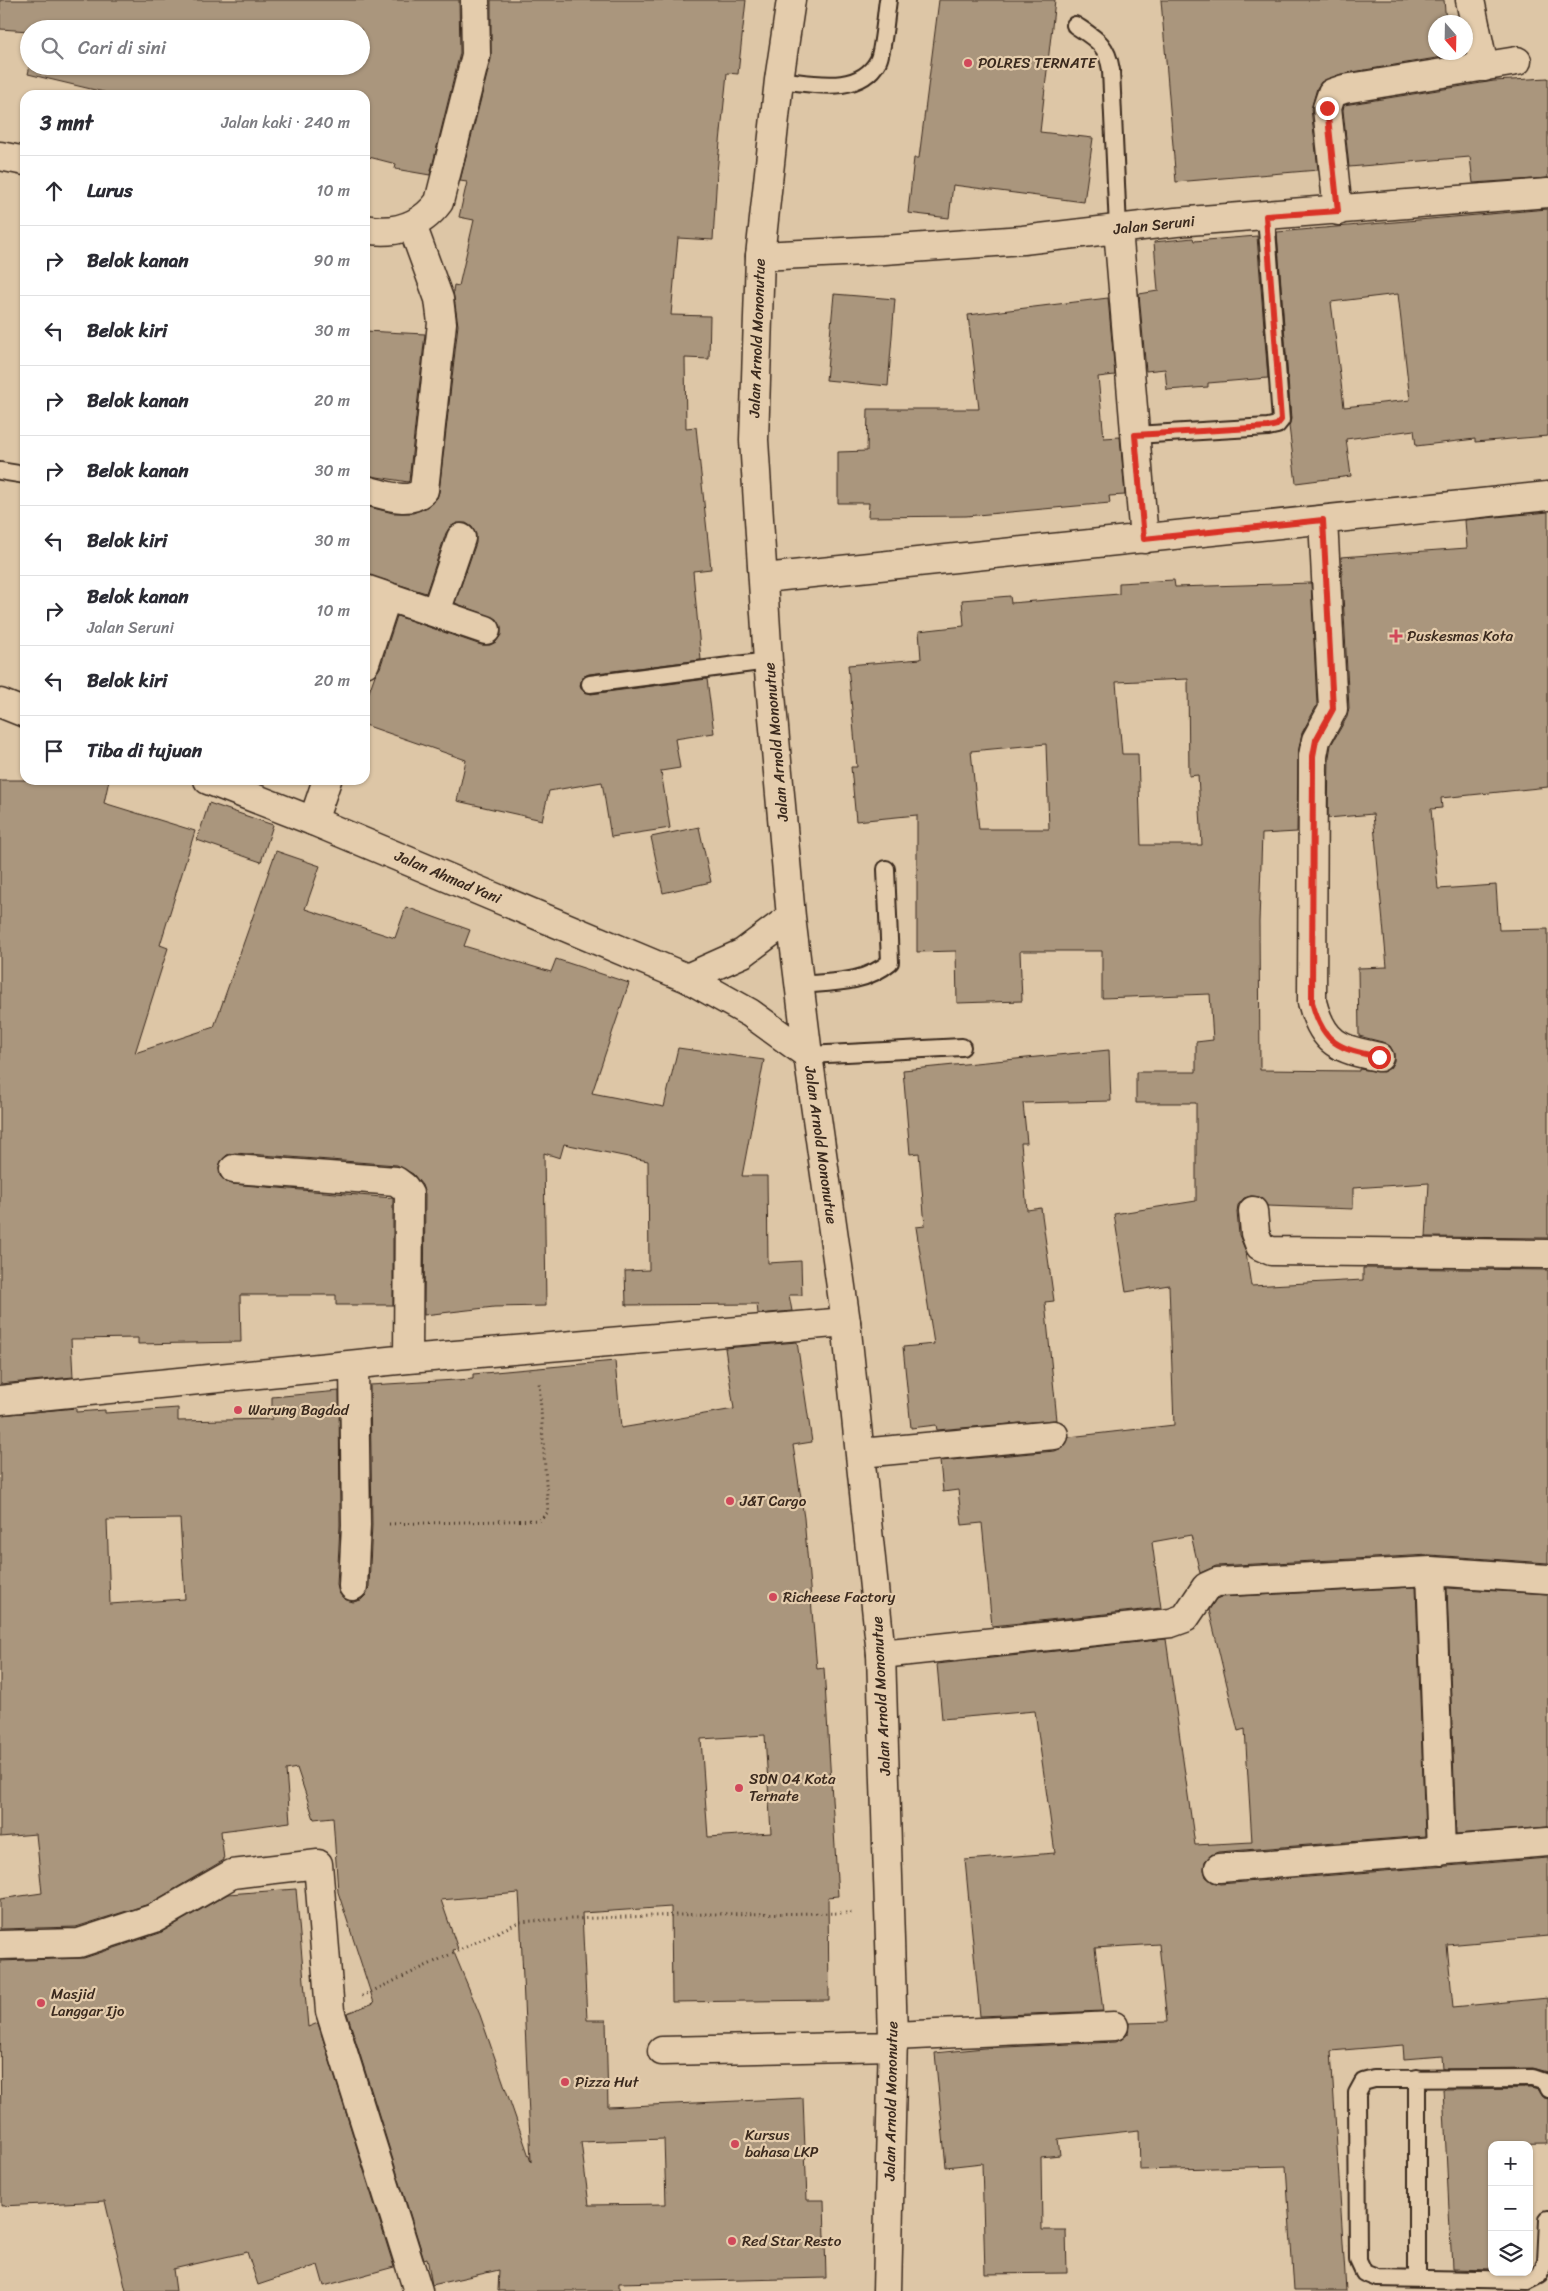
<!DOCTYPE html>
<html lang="id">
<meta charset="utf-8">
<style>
body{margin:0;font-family:Sriracha,sans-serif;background:#f7f7f7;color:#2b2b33}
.controls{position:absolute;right:15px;bottom:15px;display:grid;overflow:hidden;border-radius:10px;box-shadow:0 1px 4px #0004}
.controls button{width:45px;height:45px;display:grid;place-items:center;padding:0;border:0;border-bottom:1px solid #e1e1e2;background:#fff;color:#2b2b33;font:25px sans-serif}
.compass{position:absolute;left:1428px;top:15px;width:45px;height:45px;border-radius:50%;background:#fff;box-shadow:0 1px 4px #0004;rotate:160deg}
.stop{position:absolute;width:15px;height:15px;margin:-11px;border:4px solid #d93025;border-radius:50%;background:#fff}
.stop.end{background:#d93025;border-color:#fff;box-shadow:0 1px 5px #0008}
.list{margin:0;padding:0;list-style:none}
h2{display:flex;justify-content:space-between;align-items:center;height:65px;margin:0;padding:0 20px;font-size:21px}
h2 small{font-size:16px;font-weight:400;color:#7c7c81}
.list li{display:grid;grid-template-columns:32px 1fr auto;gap:15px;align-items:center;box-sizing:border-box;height:70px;padding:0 20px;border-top:1px solid #e1e1e2}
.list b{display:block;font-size:19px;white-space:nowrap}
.list p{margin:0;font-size:16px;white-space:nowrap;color:#7c7c81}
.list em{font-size:16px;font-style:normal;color:#7c7c81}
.icon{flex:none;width:28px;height:28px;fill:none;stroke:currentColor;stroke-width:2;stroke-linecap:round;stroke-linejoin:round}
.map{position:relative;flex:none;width:1548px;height:2291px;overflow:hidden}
.search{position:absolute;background:#fff;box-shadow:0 1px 4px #0004;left:20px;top:20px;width:350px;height:55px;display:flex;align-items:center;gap:12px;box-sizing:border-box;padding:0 18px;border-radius:28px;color:#7c7c81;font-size:19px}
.panel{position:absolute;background:#fff;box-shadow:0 1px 4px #0004;left:20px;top:90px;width:350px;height:695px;border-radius:15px}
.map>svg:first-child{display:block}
.building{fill:#aa967d;stroke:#3b2a1e;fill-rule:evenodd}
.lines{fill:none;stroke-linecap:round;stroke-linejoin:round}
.lane-casing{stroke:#3b2a1e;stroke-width:20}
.street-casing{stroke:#3b2a1e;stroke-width:31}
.highway-casing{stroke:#3b2a1e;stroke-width:31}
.path{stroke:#3b2a1e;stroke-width:3;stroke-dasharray:1 4;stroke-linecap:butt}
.lane{stroke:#e4ccac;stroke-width:16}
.street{stroke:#e4ccac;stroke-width:28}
.highway{stroke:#e4ccac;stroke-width:28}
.route{stroke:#d93025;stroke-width:6}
.poi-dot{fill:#d1495b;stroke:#e4ccac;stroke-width:2}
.labels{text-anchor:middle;stroke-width:4.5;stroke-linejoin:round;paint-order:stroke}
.poi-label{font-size:15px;fill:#3b2a1e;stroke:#e4ccac;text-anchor:start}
.street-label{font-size:15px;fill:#3b2a1e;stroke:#e4ccac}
</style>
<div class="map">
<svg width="1548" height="2291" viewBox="0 0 1548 2291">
<rect width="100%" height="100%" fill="#ddc6a6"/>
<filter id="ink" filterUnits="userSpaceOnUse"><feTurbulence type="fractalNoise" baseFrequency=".02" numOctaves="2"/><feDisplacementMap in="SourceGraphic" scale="10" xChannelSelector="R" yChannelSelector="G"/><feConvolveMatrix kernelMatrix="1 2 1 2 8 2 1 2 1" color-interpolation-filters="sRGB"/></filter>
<g filter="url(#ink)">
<path class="building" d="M0 0H459L460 53 430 175 395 169 396 164 365 156V95H116L28 74 30 66H361V29H29V31L0 29Z
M491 0H746L738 74 727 73 717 172 713 240 678 238 671 315 710 316 709 359 685 358 686 428 696 427 711 569 693 571 701 660 589 674 584 676 580 685 582 690 591 694 707 679 714 733 675 739 680 768 661 771 670 828 611 837 602 782 549 791 542 820 457 801 466 760 365 725V703L375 675 380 668 397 616 481 645H490L496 642 501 635V626L497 619 455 603 476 543V534L472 527 466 523H457L450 527 446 533 426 593 365 574V506L393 513H413L428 507 437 498 439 492 458 325 453 291 454 285 459 286 474 220 459 217 467 182 460 181 491 59Z
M939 0H1055L1040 132 1093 138 1084 202 953 185 949 218 908 213 914 158H919Z
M1161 0H1444L1446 22H1436V52H1448V56L1341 74 1321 82 1317 88 1311 109 1318 170 1176 182Z
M1548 78V178L1473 183 1470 157 1349 167 1343 110 1344 105 1494 81Z
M1548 209V436L1475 442V439L1416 446 1414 430 1346 439 1351 476 1296 483 1289 426 1291 419 1277 232ZM1398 294 1410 400 1344 407 1331 302Z
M1257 236 1268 378 1208 383V387L1167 390 1165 369 1146 371 1139 294 1158 291 1154 242 1193 238 1194 241Z
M834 294 895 299 888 386 826 380Z
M1108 298 1115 375 1098 377 1104 438 1120 437 1125 495 1109 496 1110 503 966 516 868 517 869 503H838V452L867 451 868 409H979L968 315Z
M365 331 425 334 409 481 408 482 365 475Z
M1548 512V787L1441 798 1442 808 1431 809 1438 889 1496 885 1499 930 1548 929V1238L1426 1237 1429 1183 1353 1188V1209L1267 1206 1260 1197 1251 1196 1244 1198 1238 1205 1237 1212 1239 1235 1246 1252 1251 1286 1363 1280V1268L1548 1270V1563L1430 1555 1216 1566 1200 1573 1191 1535 1152 1542 1161 1608 992 1626 982 1523 962 1525 958 1490 943 1492 940 1461 1055 1451 1063 1447 1069 1437 1174 1425 1169 1285 1126 1292 1114 1214 1196 1201V1103H1136V1072H1196V1042L1213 1040 1210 994 1102 998V951H1020L1022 1001 957 1003 956 951 917 952V815L856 821 851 767H857L848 665 921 659 919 631 964 626 962 600 1010 596 1011 603 1119 594V583L1174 580 1175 587 1311 583 1317 705 1302 733 1298 753 1297 832 1262 834 1259 922 1260 1070 1359 1071V1069L1383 1072 1390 1068 1394 1061V1053L1390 1046 1382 1042 1359 1036 1358 968 1387 967 1373 814 1328 818 1329 757 1331 745 1347 717 1349 708 1341 557 1467 548 1465 520ZM1188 679 1189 776 1198 775 1202 845H1141L1138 754H1122L1116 682ZM1046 744 1049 829H979L971 751Z
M0 780H109L104 803 195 831 160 945 168 948 135 1053 214 1027 276 851 320 866 305 909 395 938 406 907 470 930 464 946 551 972 556 959 629 983 592 1093 664 1107 678 1048 764 1060 742 1176H767L768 1263 801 1261 802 1295H789L792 1311 758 1314 757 1304 626 1305 625 1271 649 1270 648 1161 564 1144 560 1158 544 1153 546 1306 494 1307 424 1315 425 1194 422 1185 413 1174 397 1165 235 1153 227 1155 221 1161 219 1167 220 1176 226 1182 232 1184 393 1198V1305H336V1295H240L241 1342 138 1344V1338L71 1339 73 1377 0 1384Z
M209 803 273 825 261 862 197 840Z
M699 827 711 882 663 893 651 837Z
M1109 1050 1111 1101 1023 1103 1027 1143H1021L1027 1210 1041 1208 1054 1301 1045 1302 1057 1420 937 1430 936 1425 911 1428 903 1347 934 1344 916 1227 925 1226 919 1153 910 1154 903 1070Z
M797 1342 812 1442 793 1445 804 1518 817 1669 824 1668 838 1896 828 1897 829 2000 672 2002 671 1907 582 1913 587 2020H606L608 2107 803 2098 807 2200H824L826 2278 619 2283V2291H498L499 2270 432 2285 427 2258 424 2259 347 2013 374 2003 338 1892 333 1817 314 1819 297 1768 286 1770 290 1822 221 1831 224 1860 149 1904 76 1927 0 1929V1899L42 1893 36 1834 0 1837V1415L76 1408V1412L105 1410V1413L178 1408V1421L272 1419V1397L339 1391 340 1525 337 1585 339 1593 344 1599 353 1602 361 1600 366 1595 369 1587 372 1525 370 1385 473 1379V1374L615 1361 621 1428 734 1409 725 1348ZM180 1519 185 1599 110 1604 107 1520ZM765 1735 771 1833 708 1837 701 1739ZM519 1893 520 1909 531 2162 480 2015 453 1950 458 1949 441 1900ZM664 2139 666 2204 589 2205 581 2142Z
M1416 1587 1425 1836 1218 1852 1211 1855 1205 1861 1204 1870 1206 1877 1212 1882 1220 1884 1548 1858V1936L1447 1945 1453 2007 1548 1998V2072L1533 2068 1443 2069 1442 2056 1404 2059 1403 2045 1331 2051 1346 2291H1294L1286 2166 1140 2170 1139 2130 1058 2139 1060 2155 1041 2157 1042 2230H1066L1067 2273 985 2274 982 2163 946 2167 935 2053 984 2048 1115 2042 1122 2039 1128 2034 1129 2023 1167 2022 1159 1944 1095 1948 1103 2011 980 2016 965 1860 1055 1853 1035 1711 942 1719 937 1664 1166 1639 1195 1845 1252 1842 1245 1729 1238 1731 1209 1610 1216 1599 1221 1597Z
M1447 1588 1548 1594V1827L1456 1834Z
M296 1889 308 2027 318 2023 394 2267 324 2286 318 2265 258 2285 247 2252 173 2269 176 2291H126L105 2201 1 2206 0 1961 84 1958 160 1933 228 1894Z
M1531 2088 1538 2090 1542 2097 1548 2099V2144L1492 2145V2270L1452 2269 1443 2089Z"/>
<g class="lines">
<defs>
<path id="lane" d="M1075 25C1096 39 1107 44 1111 70L1118 229
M779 80C811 83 859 96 878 61 883 52 886 13 888 0
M1135 435 1268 427 1277 425 1281 420 1266 216
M0 471 25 475
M590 684 768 661
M799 985C832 982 864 984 890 962L886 869
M808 1055 962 1047
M1417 2078V2279
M1548 2089 1545 2082 1533 2078 1374 2079 1363 2082 1357 2093 1358 2260 1364 2273 1377 2278 1528 2281 1540 2275 1546 2262 1548 2220"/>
<path id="street" d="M1470 0 1484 67
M0 156 25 161
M1338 211 1327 108 1332 93 1344 89 1517 61
M365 229C395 235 421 226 439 202L476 55 475 0
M1118 229 1144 539
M760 256 884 250 1023 240 1176 222 1548 193
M365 490C384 494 409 506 424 490L442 323 439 299 412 225
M1323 520 1333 709 1316 740 1313 756 1312 1002C1323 1044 1339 1049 1379 1057
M764 578 1548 496
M365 589 486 630
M436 612 461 538
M365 663 387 596
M313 821 327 780
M234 1169 396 1181 404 1187 409 1194 408 1359
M1253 1211 1255 1233 1260 1246 1271 1251 1548 1254
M0 1400 408 1359 846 1322
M861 1453 1054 1435
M1431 1571 1441 1851
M353 1586 356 1525 354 1365
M881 1654 1171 1623 1185 1618 1206 1587 1217 1582 1431 1571 1548 1579
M1219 1868 1548 1842
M0 1945 79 1943 155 1918 232 1874 318 1864 330 2011 418 2291
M893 2036 1114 2026
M662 2051 893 2046"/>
<path id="highway" d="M791 0 779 80 760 256 754 440 768 661 791 917 808 1055 846 1322 881 1654 893 2036 887 2291
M0 703 25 713
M208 780 313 821 687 978 750 1013 808 1055
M687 978 743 953 791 917"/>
</defs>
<use href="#lane" class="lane-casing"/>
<use href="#street" class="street-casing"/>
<use href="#highway" class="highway-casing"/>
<path class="path" d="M389 1524 540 1520 548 1512 539 1381
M362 1996 519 1922 546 1920 705 1914 854 1913"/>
<use href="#lane" class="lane"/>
<use href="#street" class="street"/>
<use href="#highway" class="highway"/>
</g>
</g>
<g class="lines" filter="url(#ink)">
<path class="route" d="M1327 108 1338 211 1266 216 1281 420 1277 425 1268 427 1135 435 1144 539 1323 520 1333 709 1316 740 1313 756 1312 1002C1323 1044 1339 1049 1379 1057"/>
</g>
<g class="poi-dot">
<circle cx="968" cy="63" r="5"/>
<path d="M1393.5 628.5h5v5h5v5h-5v5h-5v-5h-5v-5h5z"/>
<circle cx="238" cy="1410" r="5"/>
<circle cx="730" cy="1501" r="5"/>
<circle cx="773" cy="1597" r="5"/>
<circle cx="739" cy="1788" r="5"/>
<circle cx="41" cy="2003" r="5"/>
<circle cx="565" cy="2082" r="5"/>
<circle cx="735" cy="2144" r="5"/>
<circle cx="732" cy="2241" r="5"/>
</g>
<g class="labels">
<g class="poi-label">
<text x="978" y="68">POLRES TERNATE</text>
<text x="1407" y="641">Puskesmas Kota</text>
<text x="248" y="1415">Warung Bagdad</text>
<text x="740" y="1506">J&amp;T Cargo</text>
<text x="783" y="1602">Richeese Factory</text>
<text x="749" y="1784">SDN 04 Kota<tspan x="749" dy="17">Ternate</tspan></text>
<text x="51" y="1999">Masjid<tspan x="51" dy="17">Langgar Ijo</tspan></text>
<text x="575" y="2087">Pizza Hut</text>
<text x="745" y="2140">Kursus<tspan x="745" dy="17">bahasa LKP</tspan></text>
<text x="742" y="2246">Red Star Resto</text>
</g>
<g class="street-label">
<text transform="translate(1154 225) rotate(-6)" y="5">Jalan Seruni</text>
<text transform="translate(757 338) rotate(-88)" y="5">Jalan Arnold Mononutue</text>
<text transform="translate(776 742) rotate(-95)" y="5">Jalan Arnold Mononutue</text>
<text transform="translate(448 877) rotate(23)" y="5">Jalan Ahmad Yani</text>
<text transform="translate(821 1145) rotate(82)" y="5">Jalan Arnold Mononutue</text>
<text transform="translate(881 1696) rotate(-93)" y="5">Jalan Arnold Mononutue</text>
<text transform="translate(891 2101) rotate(-89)" y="5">Jalan Arnold Mononutue</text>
</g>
</g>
</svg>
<div class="controls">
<button>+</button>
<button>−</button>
<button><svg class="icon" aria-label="layers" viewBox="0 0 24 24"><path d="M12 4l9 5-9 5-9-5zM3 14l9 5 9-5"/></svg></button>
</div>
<svg class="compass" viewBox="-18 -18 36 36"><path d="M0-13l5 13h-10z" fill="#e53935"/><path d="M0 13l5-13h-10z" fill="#7c7c81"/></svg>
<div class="stop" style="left:1379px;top:1057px"></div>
<div class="stop end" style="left:1327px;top:108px"></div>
<div class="search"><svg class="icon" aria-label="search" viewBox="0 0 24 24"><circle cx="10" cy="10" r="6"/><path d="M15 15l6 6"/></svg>Cari di sini</div>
<section class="panel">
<h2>3 mnt<small>Jalan kaki · 240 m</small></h2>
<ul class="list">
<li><svg class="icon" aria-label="ahead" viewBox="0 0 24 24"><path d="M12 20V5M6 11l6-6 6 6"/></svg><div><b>Lurus</b></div><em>10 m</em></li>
<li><svg class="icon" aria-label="right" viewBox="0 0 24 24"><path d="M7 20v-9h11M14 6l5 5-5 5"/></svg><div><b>Belok kanan</b></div><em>90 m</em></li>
<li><svg class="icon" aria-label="left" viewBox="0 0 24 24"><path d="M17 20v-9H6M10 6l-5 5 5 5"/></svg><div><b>Belok kiri</b></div><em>30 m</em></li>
<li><svg class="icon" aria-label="right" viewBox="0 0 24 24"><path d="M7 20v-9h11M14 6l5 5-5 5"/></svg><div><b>Belok kanan</b></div><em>20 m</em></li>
<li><svg class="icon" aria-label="right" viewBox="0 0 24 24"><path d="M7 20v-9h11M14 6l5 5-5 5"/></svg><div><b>Belok kanan</b></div><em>30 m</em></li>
<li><svg class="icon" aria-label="left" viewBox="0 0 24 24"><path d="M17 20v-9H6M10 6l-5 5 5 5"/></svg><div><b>Belok kiri</b></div><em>30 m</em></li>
<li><svg class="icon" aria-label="right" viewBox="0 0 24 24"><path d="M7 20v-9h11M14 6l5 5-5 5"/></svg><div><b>Belok kanan</b><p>Jalan Seruni</p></div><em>10 m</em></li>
<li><svg class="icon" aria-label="left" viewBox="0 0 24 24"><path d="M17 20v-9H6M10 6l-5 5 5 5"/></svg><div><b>Belok kiri</b></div><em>20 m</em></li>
<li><svg class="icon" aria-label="arrive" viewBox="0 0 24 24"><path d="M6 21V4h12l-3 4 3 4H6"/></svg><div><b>Tiba di tujuan</b></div></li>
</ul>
</section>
</div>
